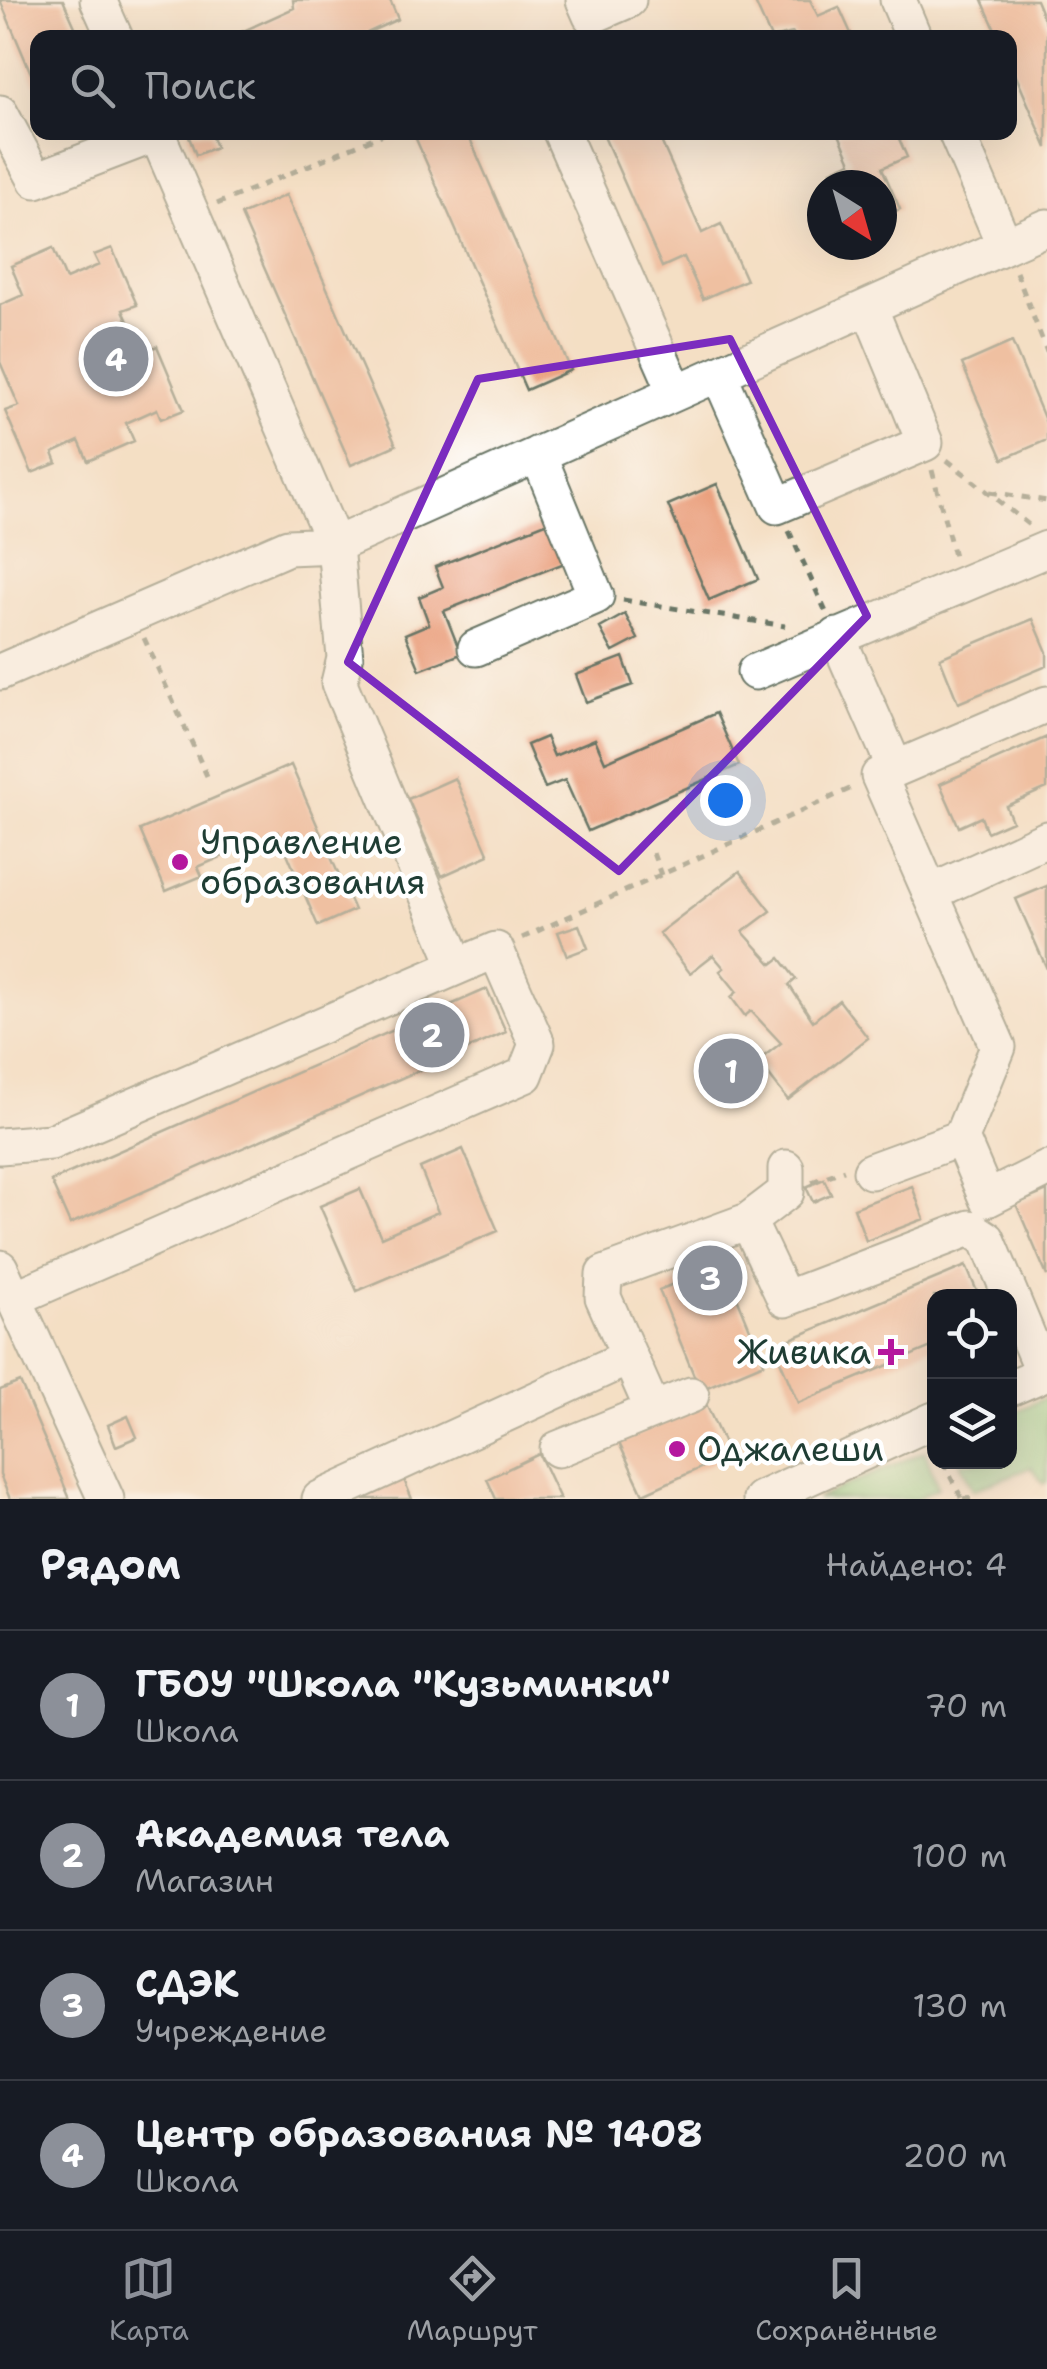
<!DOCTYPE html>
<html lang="ru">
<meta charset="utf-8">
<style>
body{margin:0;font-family:"Shantell Sans",sans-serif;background:#242831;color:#f1f3f6}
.controls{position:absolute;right:30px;bottom:30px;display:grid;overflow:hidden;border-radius:20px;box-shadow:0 10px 40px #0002}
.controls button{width:90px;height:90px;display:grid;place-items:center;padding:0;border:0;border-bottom:2px solid #363941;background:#171b24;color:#f1f3f6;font:50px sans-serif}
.compass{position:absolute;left:807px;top:170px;width:90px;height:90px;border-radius:50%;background:#171b24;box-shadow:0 10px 40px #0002;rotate:143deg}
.you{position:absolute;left:725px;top:800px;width:35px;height:35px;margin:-25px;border:8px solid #fff;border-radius:50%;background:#1a73e8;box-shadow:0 0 0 15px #1a73e833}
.badge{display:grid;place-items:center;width:65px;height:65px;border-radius:50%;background:#8c9099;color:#fff;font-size:32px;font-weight:700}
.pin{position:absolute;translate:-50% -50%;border:5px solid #fff;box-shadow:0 2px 10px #0006}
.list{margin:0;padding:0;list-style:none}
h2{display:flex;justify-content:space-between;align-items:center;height:130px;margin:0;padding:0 40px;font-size:42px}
h2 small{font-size:32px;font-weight:400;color:#9ea1a6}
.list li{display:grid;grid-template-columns:65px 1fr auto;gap:30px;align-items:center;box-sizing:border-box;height:150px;padding:0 40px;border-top:2px solid #363941}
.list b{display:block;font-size:38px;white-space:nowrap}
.list p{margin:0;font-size:32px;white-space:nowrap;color:#9ea1a6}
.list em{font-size:32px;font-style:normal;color:#9ea1a6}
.icon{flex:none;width:55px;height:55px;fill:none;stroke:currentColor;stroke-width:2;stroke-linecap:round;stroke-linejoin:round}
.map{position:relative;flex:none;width:1047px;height:1499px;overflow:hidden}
.search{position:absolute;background:#171b24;box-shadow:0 10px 40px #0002;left:30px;right:30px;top:30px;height:110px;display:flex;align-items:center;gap:25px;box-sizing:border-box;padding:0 35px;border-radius:20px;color:#9ea1a6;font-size:38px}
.sheet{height:730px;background:#171b24}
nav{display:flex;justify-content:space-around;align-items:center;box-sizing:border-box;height:140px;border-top:2px solid #363941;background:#171b24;font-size:28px;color:#9ea1a6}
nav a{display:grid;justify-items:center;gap:5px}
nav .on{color:#8c9099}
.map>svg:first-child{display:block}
.green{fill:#8bd18b;stroke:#558760;stroke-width:2.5}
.building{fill:#e99b77}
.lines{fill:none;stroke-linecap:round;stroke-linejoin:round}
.minor-casing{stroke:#6a7666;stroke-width:39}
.path{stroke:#6a7666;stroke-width:5;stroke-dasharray:8 8;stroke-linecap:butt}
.minor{stroke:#fff;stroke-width:35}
.marked{fill:none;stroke:#7b2cbf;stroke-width:8;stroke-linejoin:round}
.poi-dot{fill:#b5179e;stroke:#fff;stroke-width:4}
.labels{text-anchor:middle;stroke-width:9;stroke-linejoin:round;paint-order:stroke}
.poi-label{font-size:35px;fill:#1f3d34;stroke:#fff;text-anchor:start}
</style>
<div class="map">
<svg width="1047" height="1499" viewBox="0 0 1047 1499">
<rect width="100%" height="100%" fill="#fff"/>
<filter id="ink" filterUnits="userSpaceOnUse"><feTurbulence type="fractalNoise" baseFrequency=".01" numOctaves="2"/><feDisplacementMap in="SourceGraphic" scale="20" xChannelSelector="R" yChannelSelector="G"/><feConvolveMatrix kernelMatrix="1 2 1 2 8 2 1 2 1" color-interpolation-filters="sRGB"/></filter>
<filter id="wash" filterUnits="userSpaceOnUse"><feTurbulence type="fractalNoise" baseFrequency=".0048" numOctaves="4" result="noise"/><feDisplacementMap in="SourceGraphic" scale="40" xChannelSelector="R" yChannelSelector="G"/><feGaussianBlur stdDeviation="2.25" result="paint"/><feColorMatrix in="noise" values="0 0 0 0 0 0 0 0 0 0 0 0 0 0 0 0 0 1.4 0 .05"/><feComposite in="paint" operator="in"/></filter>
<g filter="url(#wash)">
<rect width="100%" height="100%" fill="#f4dfc4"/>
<path class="green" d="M1047 1397V1482L1043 1484 1032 1467 973 1490 960 1462H1010V1414Z
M925 1451 938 1488 915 1499H816Z"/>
<g id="blocks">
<path class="building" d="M0 0H63L80 38H38V90Z
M293 0H390L398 19 356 38H228L294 8Z
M754 0H810L818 16 839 7 853 38H795L793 33 771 38Z
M982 0H1036L1047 26V148L1010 62V38H999Z
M187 132H210L216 147 196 155Z
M432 132H467L571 370 526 390 416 139Z
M602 132H657L702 233 721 224 746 280 703 299 684 257 662 267Z
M838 132H896L907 157 882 168 900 209 882 217V185H837L831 171 851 162Z
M286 195 396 445 351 465 241 215Z
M53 248 66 279 99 265 94 255 112 248 137 305 123 310 142 353 157 346 184 410 161 419 157 409 126 423 134 441 88 461 79 441 53 453 57 463 32 473 5 411 19 406 0 362V305L23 295 11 266Z
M1012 342 1047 425V440L1003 459 962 364Z
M717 484 758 579 709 600 668 505Z
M556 519 572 560 444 611 461 654 420 670 405 634 429 624 419 597 443 587 435 567Z
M625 614 638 639 613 652 600 628Z
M1033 619 1047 652V666L958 703 940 658Z
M623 657 633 685 586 702 576 675Z
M716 713 739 765 588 831 565 780 545 788 527 745 546 737 554 756 595 739 605 762Z
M1047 737V788L1006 806 1012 821 987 832 981 817 959 827 940 784Z
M291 765 354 910 318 926 278 832 198 867 202 876 166 891 140 830Z
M455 778 489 855 442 876 408 799Z
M740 871 771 911 743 932 772 964 780 958 796 979 789 985 813 1021 839 1000 868 1038 788 1100 758 1061 781 1043 751 1011 745 1016 731 997 737 992 720 971 724 968 713 955 690 973 659 933Z
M1047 886V969L1016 899Z
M579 925 588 948 567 956 558 932Z
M487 989 506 1032 70 1224 51 1181Z
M463 1149 498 1231 357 1291 320 1206 360 1189 381 1237 438 1212 420 1168Z
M824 1179 831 1194 813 1202 806 1187Z
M912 1186 924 1219 866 1241 854 1208Z
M1047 1191V1276L1016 1204Z
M723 1263 764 1363 700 1390 659 1290Z
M966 1266 979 1296H934V1346L798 1403 774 1346Z
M20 1382 70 1499H10L0 1475V1390Z
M706 1404 729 1455 643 1494 619 1443Z
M128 1416 137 1437 116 1446 108 1425Z
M539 1454 560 1499H496L487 1479Z
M402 1475 412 1499H345Z"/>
</g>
</g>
<g filter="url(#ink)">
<use href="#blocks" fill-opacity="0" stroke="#6a7666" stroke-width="2.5"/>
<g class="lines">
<defs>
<path id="minor" d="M98 0 115 38
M584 0 591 16 628 0
M898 0 914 38
M0 113 36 180 156 134
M156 132 335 545 345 658 339 683 457 966
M561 132 676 392
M956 132 1005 246
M719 374 777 506 925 443 869 307
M837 636 895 768
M476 648 596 596 538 454
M0 672 288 547 335 545 1047 227
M755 672 1047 549
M1047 704 879 776 998 1047 961 1138 987 1199 1047 1169
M930 893 1047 839
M0 1146 51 1142 496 950 537 1044 525 1075 15 1298
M871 1171 961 1138
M748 1221 785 1299 970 1228 987 1239 1043 1373
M0 1268 106 1499
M1010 1388 1047 1372
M652 1408 603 1297 604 1274 748 1221 786 1192V1168
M558 1449 691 1395
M320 1499 627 1358
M761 1499 934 1420"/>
</defs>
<use href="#minor" class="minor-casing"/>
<path class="path" d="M217 204 388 132
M1016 272 1047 352
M947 460 1029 525
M932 470 954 556
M990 492 1047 501
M789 531 826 612
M623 600 785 626
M144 638 207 776
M653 853 661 875
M522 938 854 787
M812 1182 844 1170
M943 1462 962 1499
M963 1499 977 1498"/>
<use href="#minor" class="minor"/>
</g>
</g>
<path d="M0 0H1047V1499H0ZM730 339 867 616 619 871 348 662 478 379Z" fill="#f4dfc4" fill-opacity=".55" fill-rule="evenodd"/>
<path class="marked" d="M730 339 867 616 619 871 348 662 478 379Z"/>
<g class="poi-dot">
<circle cx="180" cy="862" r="10"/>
<path d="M886 1337h10v10h10v10h-10v10h-10v-10h-10v-10h10z"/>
<circle cx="677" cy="1449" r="10"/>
</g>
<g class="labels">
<g class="poi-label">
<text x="200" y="854">Управление<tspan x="200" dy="40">образования</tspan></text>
<text x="871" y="1364" text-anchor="end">Живика</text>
<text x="697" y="1461">Оджалеши</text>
</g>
</g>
</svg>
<div class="controls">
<button><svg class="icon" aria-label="locate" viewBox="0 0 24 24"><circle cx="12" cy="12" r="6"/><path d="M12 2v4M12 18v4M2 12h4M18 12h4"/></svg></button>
<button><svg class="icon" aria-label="layers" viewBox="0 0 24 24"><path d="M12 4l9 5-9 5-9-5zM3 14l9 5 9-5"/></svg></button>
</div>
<svg class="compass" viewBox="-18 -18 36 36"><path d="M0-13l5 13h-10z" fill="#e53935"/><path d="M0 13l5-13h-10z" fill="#9ea1a6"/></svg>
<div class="you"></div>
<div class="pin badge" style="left:731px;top:1071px">1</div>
<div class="pin badge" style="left:432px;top:1035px">2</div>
<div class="pin badge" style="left:710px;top:1278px">3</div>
<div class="pin badge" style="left:116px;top:359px">4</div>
<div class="search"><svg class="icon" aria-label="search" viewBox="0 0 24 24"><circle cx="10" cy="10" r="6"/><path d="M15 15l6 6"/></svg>Поиск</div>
</div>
<section class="sheet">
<h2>Рядом<small>Найдено: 4</small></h2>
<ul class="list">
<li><span class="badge">1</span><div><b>ГБОУ &quot;Школа &quot;Кузьминки&quot;</b><p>Школа</p></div><em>70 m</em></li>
<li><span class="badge">2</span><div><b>Академия тела</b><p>Магазин</p></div><em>100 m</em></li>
<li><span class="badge">3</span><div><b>СДЭК</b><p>Учреждение</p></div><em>130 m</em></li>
<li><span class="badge">4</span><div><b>Центр образования № 1408</b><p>Школа</p></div><em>200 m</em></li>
</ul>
</section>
<nav>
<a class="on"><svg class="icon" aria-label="map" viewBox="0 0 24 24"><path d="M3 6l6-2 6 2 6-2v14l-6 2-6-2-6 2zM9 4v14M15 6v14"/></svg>Карта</a>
<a><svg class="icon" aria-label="directions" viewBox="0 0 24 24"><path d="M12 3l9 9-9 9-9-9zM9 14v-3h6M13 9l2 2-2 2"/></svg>Маршрут</a>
<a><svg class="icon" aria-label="saved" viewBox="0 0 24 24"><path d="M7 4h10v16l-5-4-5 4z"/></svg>Сохранённые</a>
</nav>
